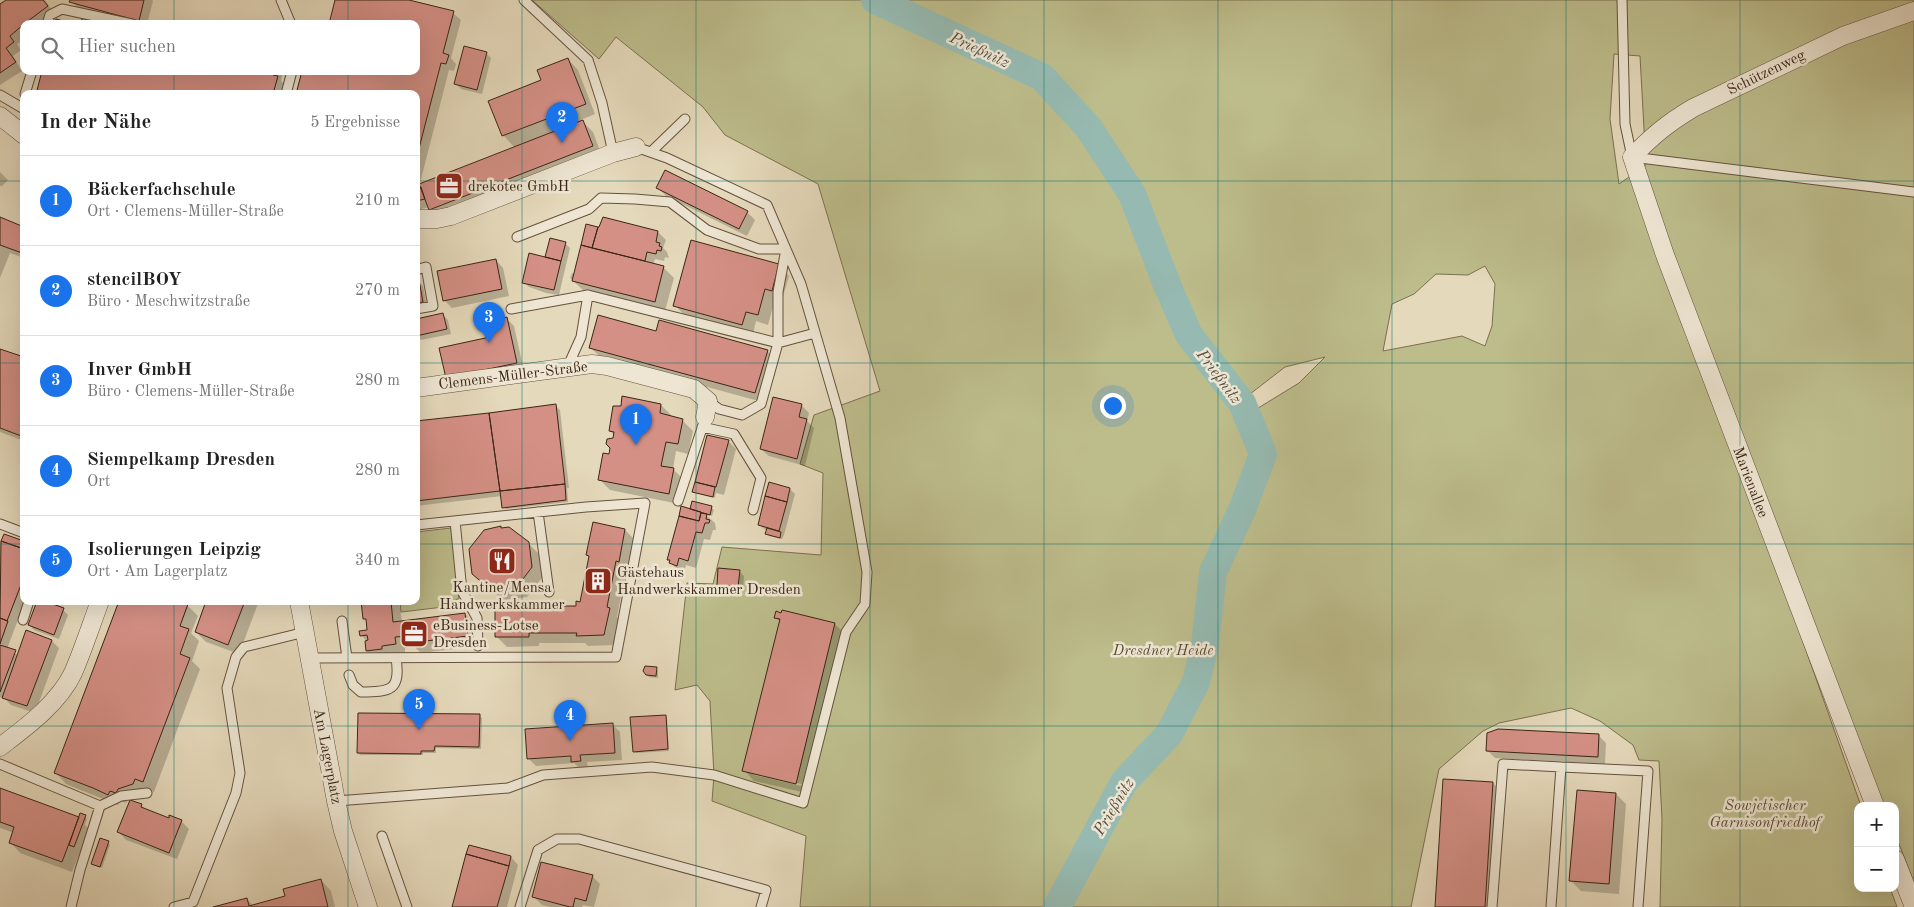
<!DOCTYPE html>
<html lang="de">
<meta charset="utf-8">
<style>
body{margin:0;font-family:"Old Standard TT",serif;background:#f2f2f2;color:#222}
.controls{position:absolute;right:15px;bottom:15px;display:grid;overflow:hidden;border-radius:10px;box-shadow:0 5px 20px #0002}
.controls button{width:45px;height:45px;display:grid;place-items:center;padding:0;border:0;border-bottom:1px solid #e0e0e0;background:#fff;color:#222;font:25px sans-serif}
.you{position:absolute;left:1112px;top:405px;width:18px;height:18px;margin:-12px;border:4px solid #fff;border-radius:50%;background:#1a73e8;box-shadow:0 0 0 8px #1a73e833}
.badge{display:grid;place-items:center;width:32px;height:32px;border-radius:50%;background:#1a73e8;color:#fff;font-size:16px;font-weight:700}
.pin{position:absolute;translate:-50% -41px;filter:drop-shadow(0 1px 2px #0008)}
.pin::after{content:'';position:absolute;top:26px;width:18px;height:15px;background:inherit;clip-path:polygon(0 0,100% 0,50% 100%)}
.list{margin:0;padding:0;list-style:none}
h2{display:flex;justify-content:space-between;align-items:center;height:65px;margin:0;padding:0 20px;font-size:21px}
h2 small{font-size:16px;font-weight:400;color:#767676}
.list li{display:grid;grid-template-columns:32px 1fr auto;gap:15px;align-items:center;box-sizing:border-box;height:90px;padding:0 20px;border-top:1px solid #e0e0e0}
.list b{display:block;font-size:19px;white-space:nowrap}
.list p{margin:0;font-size:16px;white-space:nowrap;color:#767676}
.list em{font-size:16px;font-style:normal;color:#767676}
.icon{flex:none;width:28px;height:28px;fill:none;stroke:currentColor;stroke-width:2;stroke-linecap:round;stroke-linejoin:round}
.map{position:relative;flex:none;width:1914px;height:907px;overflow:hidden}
.search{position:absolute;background:#fff;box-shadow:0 5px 20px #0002;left:20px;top:20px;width:400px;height:55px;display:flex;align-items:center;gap:12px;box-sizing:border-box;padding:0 18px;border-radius:10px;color:#767676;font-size:19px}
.panel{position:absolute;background:#fff;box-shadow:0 5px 20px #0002;left:20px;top:90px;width:400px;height:515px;border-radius:10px}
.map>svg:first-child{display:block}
.green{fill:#bdbc8b;stroke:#7c7050;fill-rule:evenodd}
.shadow{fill:#0003;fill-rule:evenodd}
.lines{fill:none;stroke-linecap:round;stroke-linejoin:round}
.river{stroke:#96bab1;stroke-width:28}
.building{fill:#d59086;stroke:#3a2515}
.service-casing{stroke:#65523e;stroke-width:11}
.minor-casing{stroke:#65523e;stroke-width:19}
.service{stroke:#eee6d3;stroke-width:9}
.minor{stroke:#eee6d3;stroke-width:18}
.grid{fill:none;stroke:#0f766e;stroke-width:1;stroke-opacity:0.55}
.labels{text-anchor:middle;stroke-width:5;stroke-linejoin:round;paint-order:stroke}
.street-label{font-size:15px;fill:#3a2515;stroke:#eee6d3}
.poi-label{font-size:15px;fill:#3a2515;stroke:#eee6d3;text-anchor:start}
.park-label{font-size:15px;font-style:italic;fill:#5b4b32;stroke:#eee6d3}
.water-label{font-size:16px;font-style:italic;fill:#514a3c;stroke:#eee6d3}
</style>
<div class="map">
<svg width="1914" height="907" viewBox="0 0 1914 907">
<rect width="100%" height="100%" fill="#e5d9bb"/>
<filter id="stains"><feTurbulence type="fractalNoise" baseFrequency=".004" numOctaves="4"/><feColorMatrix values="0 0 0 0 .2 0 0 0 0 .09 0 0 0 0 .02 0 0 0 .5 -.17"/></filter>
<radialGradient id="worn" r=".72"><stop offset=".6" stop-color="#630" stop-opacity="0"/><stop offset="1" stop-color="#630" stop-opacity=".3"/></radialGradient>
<path class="green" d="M532 0H1914V882L1895 834V806H1884L1866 758 1801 636 1861 806H1858V888H1890L1897 907H1660L1662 819 1659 761 1639 760 1633 745 1600 721 1571 708 1499 723 1483 731 1439 769 1411 907H800L806 836 712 801 714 775 710 701 697 685 675 690 687 583 713 584 722 547 821 555 823 473 800 464 814 415 880 391 818 184 725 135 703 107 616 37 599 59ZM1614 54 1640 56 1646 165 1619 184 1610 119ZM1485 266 1495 284 1492 326 1485 346 1462 336 1383 351 1392 304 1414 294 1436 274 1468 275ZM1325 357 1299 383 1255 410 1250 394 1285 367Z
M451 528 459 599 452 600V606L401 612 400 601H416V532Z"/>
<path class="shadow" d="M8 0H45L55 15 44 24H24V39L17 44 21 50 13 56 22 71 0 85V6Z
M71 0H152L153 1 147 24H132L78 9Z
M336 0H404L453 13 461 20 451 58 456 64 454 71 449 70 420 183 421 184 515 148 503 135 542 81 568 59 578 70 595 114 581 120 593 132 602 156 441 219 430 207 421 209V211L416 210V24Z
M486 53 491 58 482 94 461 89 456 84Z
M43 71H283L281 81 285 85 283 94H37Z
M0 172 8 180 2 186H0Z
M658 188 747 212 755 220 747 236 666 196Z
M0 219 24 228V258L10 253 0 278Z
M600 229 658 232 666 240 663 248 667 252 669 258 665 257 664 261 655 259 653 265 663 267 674 278 665 311 584 291 570 278 572 273H575Z
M551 239 565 243 570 248 559 295 546 293 529 287 524 282 546 258Z
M496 260 503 268 509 296 452 308 444 300Z
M778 265 789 276 782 300 775 299 768 325 756 321 753 334 685 316 675 305Z
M418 281 423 286 427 307 416 309V282Z
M443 315 448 320 451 334 421 340 416 335Z
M507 319 514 326 524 371 455 385Z
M657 332 767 351 777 361 766 403 601 358 590 347Z
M0 350 24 359V441L0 432Z
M555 405 560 410 569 488H567L568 502 506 509 503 507 502 496 416 506V422Z
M661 405 671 415V417L682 420 693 431 688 454 676 451 673 469 684 480 679 504 610 490 600 480 610 456 614 435 610 431Z
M801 405 809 413 807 421 814 428 805 466 769 456 761 449Z
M708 436 728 441 736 449 724 495 716 493 715 498 696 493 694 491Z
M790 489 795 494 784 535 782 539 769 536 767 534V531L759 525Z
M712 508 714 510 712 516 706 515 715 523 716 530H713L710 540 704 539 696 568 686 565 684 573 678 571 668 559 691 510Z
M625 530 635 540 629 571H626L617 617 620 620 615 645 588 646 585 643H539V646L507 647 497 637 528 604 531 607H577L581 604 590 558 587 555Z
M0 542 6 544 24 542 25 601 7 649 18 655 52 641 59 648 35 713 11 705 5 699 0 697Z
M528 543 539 554 542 578 527 597 503 600 473 574Z
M739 571 744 576 743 591 723 590 718 585Z
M207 601H259L239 654 206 642 196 632Z
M362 601H399L402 622 465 614 475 625 478 646 421 653 414 646 405 648V654L377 661 367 651 366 640 361 635 368 631 367 622 364 618Z
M187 605 198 616 191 633 199 641 192 661 200 669 154 792 145 789 128 799 126 803 120 801 118 805 66 784 56 773Z
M63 610 68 615 59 639 34 630 29 625Z
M776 618 835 624 845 634 806 793 754 781 744 770 780 622ZM754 772 802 784 801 786 754 775Z
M656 668 658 671V678L649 677 647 675Z
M479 715 482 718 481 749 436 748V753H423V755H360L358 752Z
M665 716 667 718 669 751 636 753 634 751Z
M612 724 620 732 622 760 587 762 588 769H580L574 763 536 766 528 758Z
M1598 735 1606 743 1605 764 1495 758 1487 750Z
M1493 783 1503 794 1496 907H1436Z
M0 790 79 819 85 816 87 819 85 825 89 829 72 872 20 853 10 842 14 833 0 828Z
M1616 794 1626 804 1619 894 1581 891 1571 881Z
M141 805 146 810 169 819 181 821 189 829 177 859 126 840 119 832Z
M108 843 110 845 102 868 95 866 92 864Z
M511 857 518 865 507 907H453Z
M592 876 600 884 594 907 583 905 582 907H551L542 905 534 897Z
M321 880 331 891 335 907H218L247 899 253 906 287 897Z"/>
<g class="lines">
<path class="river" d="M875 0 1042 77 1088 127 1132 194 1168 287 1189 335 1242 403 1263 454 1242 510 1213 572 1205 645 1196 682 1169 734 1124 782 1057 907"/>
</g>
<path class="building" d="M6 0H43L48 6 24 24 10 36 14 42 6 48 16 62 0 73V4Z
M70 0H144L139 21 69 2Z
M335 0H409L454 11 443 53 449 55 446 64 441 63 416 160V94H296L302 71H416V24H329Z
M82 18 104 24H81Z
M56 19 67 22 75 24H54Z
M464 46 487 52 477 90 454 84Z
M568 58 586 104 502 136 488 101 541 80 537 70Z
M42 71H274L273 75 278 76 273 94H36Z
M583 120 593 146 429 210 419 184Z
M665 170 748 211 739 229 656 188Z
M421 187 425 199 416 201V188Z
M0 217 24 227V248L22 253 0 245Z
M603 217 658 231 656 242 660 243 659 246 662 247 661 251 657 250 656 254 647 252 645 261 592 248 598 227H599Z
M586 224 598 227 592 248 581 245Z
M550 238 566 242 561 261 545 257Z
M691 240 779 264 772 291 765 289 758 315 746 312 742 325 673 306Z
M581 245 664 266 655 302 572 281Z
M529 253 561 261 554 290 522 283Z
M496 259 502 289 443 301 437 271Z
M416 280H419L423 302 416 303Z
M443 313 447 329 416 336V319Z
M598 315 656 331 659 320 768 350 755 393 589 348Z
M507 317 517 363 446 378 439 348 490 337 487 322Z
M0 349 24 357V437L0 428Z
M622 396 661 404 660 413 683 419 678 444 666 442 661 466 674 468 669 494 598 480 603 453 609 454 610 448 606 444 607 439 613 438 614 432 609 431 613 406H621Z
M773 397 802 404 799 417 807 419 797 459 760 449Z
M556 404 565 484 500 491 489 413Z
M489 413 500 491 416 501V421Z
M707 435 729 440 716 487 695 482Z
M695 482 715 487 713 497 692 492Z
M769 482 790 488 787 502 765 496Z
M565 484 566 500 502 508 500 491Z
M765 496 787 502 779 531 758 525Z
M692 501 712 506 710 515 690 509Z
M681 506 701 512 699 521 679 516Z
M701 513 707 514 706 519 710 520 709 523H705L702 533 696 532 688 561 679 558 677 566 669 563 670 560H667L679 516 699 521Z
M593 522 625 529 619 562 616 561 607 607 610 608 604 635 576 636 577 633H529V637H495V604L528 603 529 606H576V601L580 602 589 556 586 555Z
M501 526V528L509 527 529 542 532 567 517 587 491 590 472 574 469 549 484 530Z
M767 528 781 532 780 538 765 534Z
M4 534 24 541V549L1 541Z
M1 541 24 549V577L7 621 0 618Z
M718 568 740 570 738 587 717 585Z
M37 601H44L64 608 54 635 28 625Z
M119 601H181L188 604 180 626 189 629 180 654 190 658 143 782 135 779 133 784 118 789 116 793 110 791 108 795 93 788 54 773Z
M206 601H245L228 645 195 632Z
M361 601H391L393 622 465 613 468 636 409 643 408 636 395 637 396 644 382 646V649L366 651 365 641 368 640 367 635 360 636 359 631 367 630 366 619H363Z
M782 610 835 623 796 784 742 771 780 619 774 618 776 611 781 613Z
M0 618 8 621 0 644Z
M26 630 52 640 27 706 2 698Z
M0 645 16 650 0 692Z
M645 666 657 667 656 676 646 675 643 671Z
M358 713 480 714 479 747 435 746 434 751H421V754L357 753Z
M666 715 668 749 633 752 630 717Z
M613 723 615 753 580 755 581 761 571 762V756L527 759 525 729Z
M1498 729 1599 734 1598 757 1486 751 1487 733Z
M1443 779 1493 782 1485 907H1435Z
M0 788 79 817 62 862 9 843 14 827 0 822Z
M1577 790 1616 793 1609 884 1569 881Z
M130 800 142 804 141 807 169 818V815L182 820 169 853 117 832Z
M80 813 86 815 74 847 69 845Z
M100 838 109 841 100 867 91 864Z
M469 845 511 856 509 866 466 854Z
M466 854 509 866 497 907H452Z
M541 862 593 875 586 901 575 898 573 907H570L532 897Z
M321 879 328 907H213L247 898 249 906 285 896 283 889Z"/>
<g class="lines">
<defs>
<path id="service" d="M281 0 291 24
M524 0 588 60 602 103 613 153
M1622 0 1625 124 1632 157 1914 192
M47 24 50 15 62 9 132 24
M25 94 32 71
M286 94 292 71
M0 95 24 109
M652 151 685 119
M517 237 589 209 601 198 635 199 670 202 707 230 759 249H786L778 292V343L815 333
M416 270 426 267 433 306 416 309
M511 309 588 295 778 343 761 404 742 415 719 409 708 401
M567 368 581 337 588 295
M702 427 734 434 761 478 753 510
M678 501 704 422
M538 512 549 592
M455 521 462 591 477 618 478 646
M0 524 24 533
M23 620 29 601
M342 621 347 658
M310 658 616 657 645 503 586 507 416 525
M349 675 353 685 361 692C390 692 401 691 396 658
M0 764 100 806
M336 801 508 788 543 775 652 767 714 775 803 803 846 632 865 604 867 572 840 418 801 284 767 205 667 158 636 147
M382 836 407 907
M71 907 80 870 100 806 121 796 147 793
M174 907 193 902 236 793 240 773 227 688 236 657 244 647 305 632
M520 907 538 850 557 839H579L766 890 761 907
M1492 907 1503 764 1561 767
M1551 907 1561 767 1648 771 1638 907"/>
<path id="minor" d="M0 116 24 135
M416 219H437L451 216 613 153 636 147
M416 388 592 364 607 366 694 389 708 401 705 417
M299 601 336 801 343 831 368 907
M0 747C26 727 58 704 73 673 83 650 91 625 100 601
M1875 806 1665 255 1632 157C1652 136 1668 123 1693 108L1843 36 1914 11
M1895 859 1914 907"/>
</defs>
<use href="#service" class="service-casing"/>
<use href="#minor" class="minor-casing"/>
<use href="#service" class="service"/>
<use href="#minor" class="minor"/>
</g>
<path class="grid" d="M174 0V24M348 0V24M522 0V907M696 0V907M870 0V907M1044 0V907M1218 0V907M1392 0V907M1566 0V907M1740 0V907M174 71V94M348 71V94M0 181H24M416 181H1914M0 363H24M416 363H1914M0 544H24M416 544H1914M174 601V907M348 601V907M0 726H1914"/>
<defs>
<symbol id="office-square" viewBox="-11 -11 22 22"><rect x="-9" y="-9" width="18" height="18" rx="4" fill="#8f2418" stroke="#eee6d3"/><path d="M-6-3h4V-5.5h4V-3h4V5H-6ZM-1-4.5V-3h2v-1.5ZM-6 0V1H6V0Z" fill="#fff"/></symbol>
<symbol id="restaurant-square" viewBox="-11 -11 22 22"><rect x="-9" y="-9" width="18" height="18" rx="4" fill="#8f2418" stroke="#eee6d3"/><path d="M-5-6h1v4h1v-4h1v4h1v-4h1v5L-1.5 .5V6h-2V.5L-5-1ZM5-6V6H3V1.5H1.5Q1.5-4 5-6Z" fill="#fff"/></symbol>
<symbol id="building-square" viewBox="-11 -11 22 22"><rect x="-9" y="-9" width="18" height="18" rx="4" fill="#8f2418" stroke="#eee6d3"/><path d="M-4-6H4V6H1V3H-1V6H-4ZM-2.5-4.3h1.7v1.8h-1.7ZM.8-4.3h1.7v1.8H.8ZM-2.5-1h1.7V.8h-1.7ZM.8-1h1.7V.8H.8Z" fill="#fff"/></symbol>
</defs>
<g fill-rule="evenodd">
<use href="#office-square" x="433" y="170" width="32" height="32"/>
<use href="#restaurant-square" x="486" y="545" width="32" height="32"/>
<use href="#building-square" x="582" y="565" width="32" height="32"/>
<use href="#office-square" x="398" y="618" width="32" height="32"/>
</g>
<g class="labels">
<g class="street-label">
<text transform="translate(1766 72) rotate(-26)" y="5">Schützenweg</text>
<text transform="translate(513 375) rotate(-7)" y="5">Clemens-Müller-Straße</text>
<text transform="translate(1751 482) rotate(69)" y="5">Marienallee</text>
<text transform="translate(328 756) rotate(79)" y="5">Am Lagerplatz</text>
</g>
<g class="poi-label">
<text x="468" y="191">drekotec GmbH</text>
<text x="617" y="577">Gästehaus<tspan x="617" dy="17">Handwerkskammer Dresden</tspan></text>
<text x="502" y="592" text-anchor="middle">Kantine/Mensa<tspan x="502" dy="17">Handwerkskammer</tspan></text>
<text x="433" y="630">eBusiness-Lotse<tspan x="433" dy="17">Dresden</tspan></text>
</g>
<g class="park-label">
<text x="1163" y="655">Dresdner Heide</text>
<text x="1765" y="810">Sowjetischer<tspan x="1765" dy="17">Garnisonfriedhof</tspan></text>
</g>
<g class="water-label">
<text transform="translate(980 49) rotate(25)" y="6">Prießnitz</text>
<text transform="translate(1220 376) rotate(53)" y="6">Prießnitz</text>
<text transform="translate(1113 806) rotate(-59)" y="6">Prießnitz</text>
</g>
</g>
<rect width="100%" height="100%" filter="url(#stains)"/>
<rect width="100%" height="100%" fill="url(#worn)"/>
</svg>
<div class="controls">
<button>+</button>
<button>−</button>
</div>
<div class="you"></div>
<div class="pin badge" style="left:636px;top:445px">1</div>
<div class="pin badge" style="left:562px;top:143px">2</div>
<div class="pin badge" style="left:489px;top:343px">3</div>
<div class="pin badge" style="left:570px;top:741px">4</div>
<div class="pin badge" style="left:419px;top:730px">5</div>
<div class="search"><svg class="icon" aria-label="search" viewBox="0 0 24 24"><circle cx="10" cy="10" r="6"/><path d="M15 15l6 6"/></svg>Hier suchen</div>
<section class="panel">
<h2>In der Nähe<small>5 Ergebnisse</small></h2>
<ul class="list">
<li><span class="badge">1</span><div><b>Bäckerfachschule</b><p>Ort · Clemens-Müller-Straße</p></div><em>210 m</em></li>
<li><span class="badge">2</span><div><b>stencilBOY</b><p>Büro · Meschwitzstraße</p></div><em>270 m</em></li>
<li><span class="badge">3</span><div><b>Inver GmbH</b><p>Büro · Clemens-Müller-Straße</p></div><em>280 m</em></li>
<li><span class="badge">4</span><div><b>Siempelkamp Dresden</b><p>Ort</p></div><em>280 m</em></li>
<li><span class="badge">5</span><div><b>Isolierungen Leipzig</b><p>Ort · Am Lagerplatz</p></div><em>340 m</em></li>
</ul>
</section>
</div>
